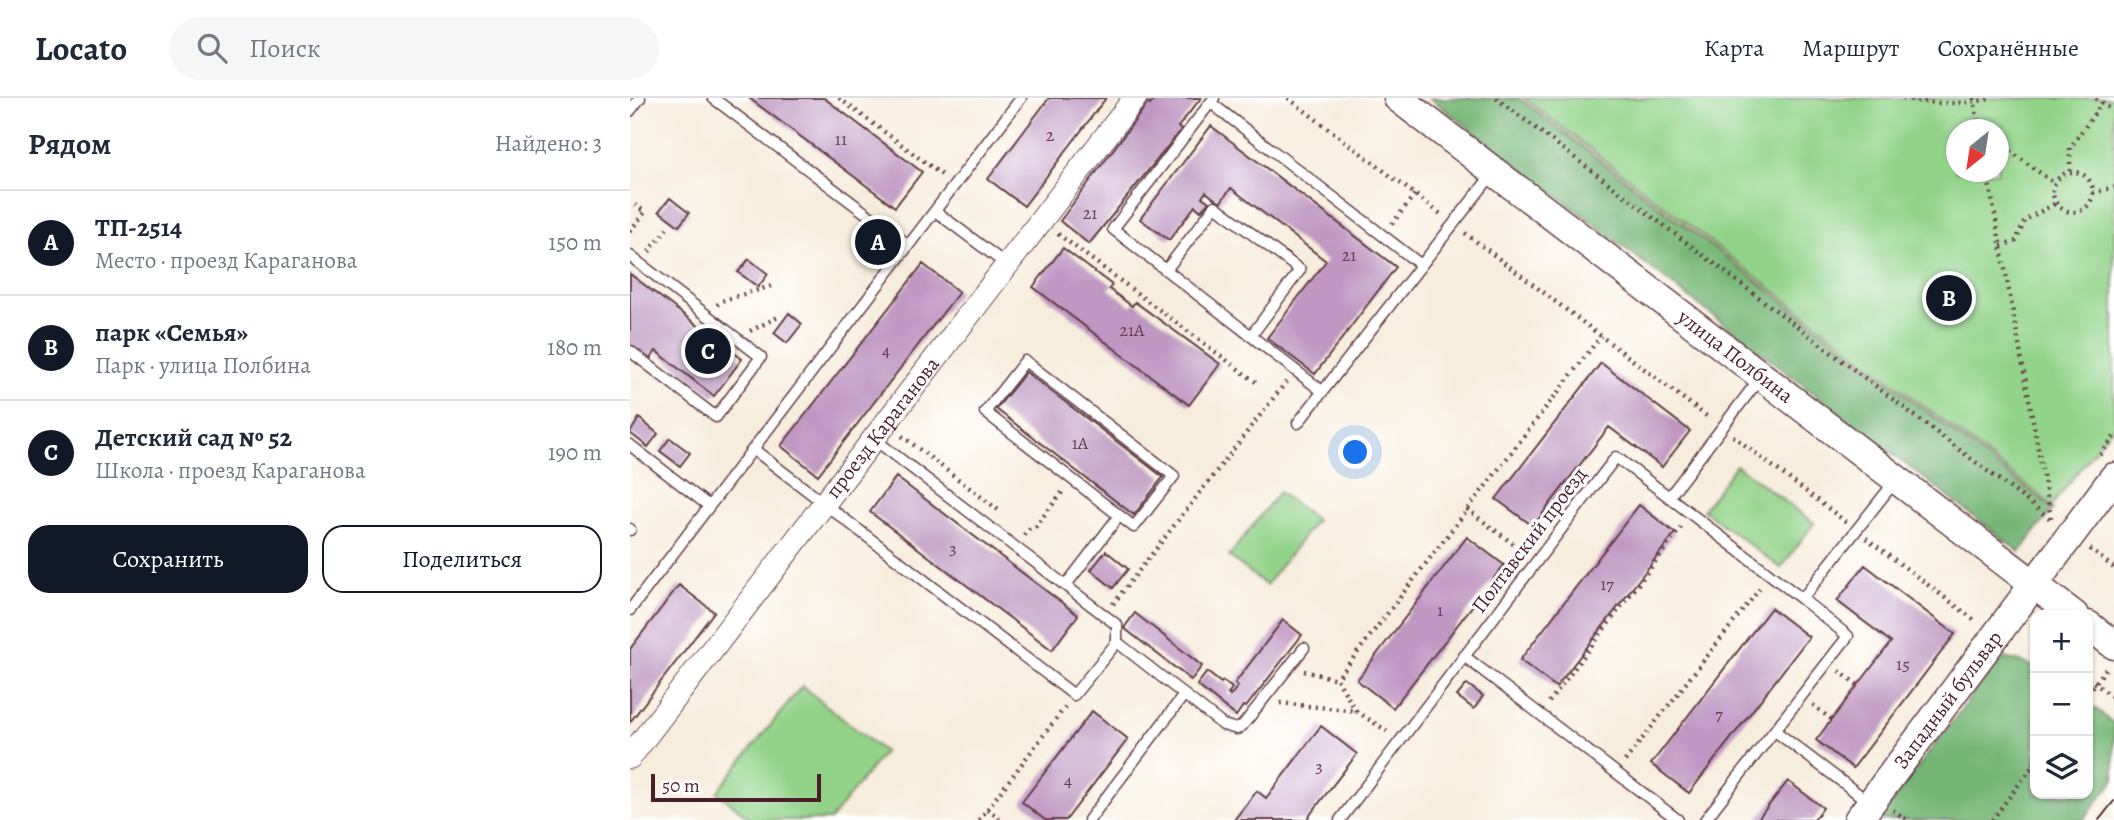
<!DOCTYPE html>
<html lang="ru">
<meta charset="utf-8">
<style>
body{margin:0;font-family:Alegreya,serif;background:#f6f6f7;color:#1f2937}
.controls{position:absolute;right:21px;bottom:21px;display:grid;overflow:hidden;border-radius:14px;box-shadow:0 2px 5px #0004}
.controls button{width:63px;height:63px;display:grid;place-items:center;padding:0;border:0;border-bottom:2px solid #e0e1e3;background:#fff;color:#1f2937;font:35px sans-serif}
.compass{position:absolute;left:1316px;top:21px;width:63px;height:63px;border-radius:50%;background:#fff;box-shadow:0 2px 5px #0004;rotate:210deg}
.scale{position:absolute;left:21px;bottom:18px;width:170px;box-sizing:border-box;padding-left:7px;border:4px solid #4a1f2b;border-top:0;font-size:19px;line-height:24px;white-space:nowrap;color:#4a1f2b;-webkit-text-stroke:5px #fff;paint-order:stroke}
.you{position:absolute;left:726px;top:355px;width:24px;height:24px;margin:-18px;border:5px solid #fff;border-radius:50%;background:#1a73e8;box-shadow:0 0 0 10px #1a73e833}
.badge{display:grid;place-items:center;width:46px;height:46px;border-radius:50%;background:#111827;color:#fff;font-size:23px;font-weight:700}
.pin{position:absolute;translate:-50% -50%;border:4px solid #fff;box-shadow:0 2px 7px #0006}
.list{margin:0;padding:0;list-style:none}
h2{display:flex;justify-content:space-between;align-items:center;height:91px;margin:0;padding:0 28px;font-size:30px}
h2 small{font-size:23px;font-weight:400;color:#747a83}
.list li{display:grid;grid-template-columns:46px 1fr auto;gap:21px;align-items:center;box-sizing:border-box;height:105px;padding:0 28px;border-top:2px solid #e0e1e3}
.list b{display:block;font-size:26px;white-space:nowrap}
.list p{margin:0;font-size:23px;white-space:nowrap;color:#747a83}
.list em{font-size:23px;font-style:normal;color:#747a83}
.actions{display:flex;gap:14px;padding:21px 28px}
.actions a{flex:1;padding:16px 0;border:2px solid #111827;border-radius:21px;text-align:center;font-size:24px;color:#111827}
.actions .main{background:#111827;color:#fff}
.icon{flex:none;width:38px;height:38px;fill:none;stroke:currentColor;stroke-width:2;stroke-linecap:round;stroke-linejoin:round}
.map{position:relative;flex:none;width:1484px;height:722px;overflow:hidden}
header{display:flex;align-items:center;gap:42px;box-sizing:border-box;height:98px;padding:0 35px;background:#fff;border-bottom:2px solid #e0e1e3}
header strong{font-size:33px}
nav{display:flex;gap:38px;margin-inline-start:auto;font-size:24px}
.search{width:490px;height:63px;background:#f6f6f7;display:flex;align-items:center;gap:18px;box-sizing:border-box;padding:0 24px;border-radius:38px;color:#747a83;font-size:26px}
main{display:flex}
aside{flex:1;background:#fff}
.map>svg:first-child{display:block}
.green{fill:#92d389;stroke:#6e795a;stroke-width:2;fill-rule:evenodd}
.forest{fill:#75b575;stroke:#606a50;stroke-width:2}
.building{fill:#bf97c3}
.lines{fill:none;stroke-linecap:round;stroke-linejoin:round}
.service-casing{stroke:#643e46;stroke-width:13}
.minor-casing{stroke:#643e46;stroke-width:25}
.tertiary-casing{stroke:#643e46;stroke-width:31}
.path{stroke:#643e46;stroke-width:4.5;stroke-dasharray:2 5;stroke-linecap:butt}
.service{stroke:#fff;stroke-width:10}
.minor{stroke:#fff;stroke-width:23}
.tertiary{stroke:#fff;stroke-width:28}
.tram{stroke:#4a1f2b;stroke-width:2}
.labels{text-anchor:middle;stroke-width:6;stroke-linejoin:round;paint-order:stroke}
.number-label{font-size:18px;fill:#673d51}
.street-label{font-size:21px;fill:#4a1f2b;stroke:#fff}
</style>
<header>
<strong>Locato</strong>
<div class="search"><svg class="icon" aria-label="search" viewBox="0 0 24 24"><circle cx="10" cy="10" r="6"/><path d="M15 15l6 6"/></svg>Поиск</div>
<nav><a>Карта</a><a>Маршрут</a><a>Сохранённые</a></nav>
</header>
<main>
<aside>
<h2>Рядом<small>Найдено: 3</small></h2>
<ul class="list">
<li><span class="badge">A</span><div><b>ТП-2514</b><p>Место · проезд Караганова</p></div><em>150 m</em></li>
<li><span class="badge">B</span><div><b>парк «Семья»</b><p>Парк · улица Полбина</p></div><em>180 m</em></li>
<li><span class="badge">C</span><div><b>Детский сад № 52</b><p>Школа · проезд Караганова</p></div><em>190 m</em></li>
</ul>
<div class="actions"><a class="main">Сохранить</a><a>Поделиться</a></div>
</aside>
<div class="map">
<svg width="1484" height="722" viewBox="0 0 1484 722">
<rect width="100%" height="100%" fill="#fff"/>
<filter id="ink" filterUnits="userSpaceOnUse"><feTurbulence type="fractalNoise" baseFrequency=".0143" numOctaves="2"/><feDisplacementMap in="SourceGraphic" scale="14" xChannelSelector="R" yChannelSelector="G"/><feConvolveMatrix kernelMatrix="1 2 1 2 8 2 1 2 1" color-interpolation-filters="sRGB"/></filter>
<filter id="wash" filterUnits="userSpaceOnUse"><feTurbulence type="fractalNoise" baseFrequency=".00686" numOctaves="4" result="noise"/><feDisplacementMap in="SourceGraphic" scale="28" xChannelSelector="R" yChannelSelector="G"/><feGaussianBlur stdDeviation="1.57" result="paint"/><feColorMatrix in="noise" values="0 0 0 0 0 0 0 0 0 0 0 0 0 0 0 0 0 1.4 0 .05"/><feComposite in="paint" operator="in"/></filter>
<g filter="url(#wash)">
<rect width="100%" height="100%" fill="#f7eddc"/>
<path class="green" d="M894 0H1484V327L1422 407ZM1326 32H1368V74H1326Z
M1106 367 1184 425 1151 470 1073 412Z
M649 394 686 422 636 487 599 458Z
M172 588 254 654 200 722H122L87 694Z"/>
<path class="forest" d="M800 0H889L1423 411 1390 454Z
M1375 560 1398 566 1405 570V696H1458V606C1468 610 1472 619 1484 625V682L1453 722H1248L1365 567Z"/>
<g id="blocks">
<path class="building" d="M119 0H194L292 74 265 109Z
M419 0H476L394 108 358 81Z
M525 0H571L548 29 551 32 459 146 430 123 518 5 520 7Z
M581 28 766 169 685 276 637 240 696 163 601 90 590 105 576 94 572 99 579 104 571 113 565 108 539 142 510 121Z
M40 100 59 115 49 128 29 113Z
M245 130 263 143 251 158 234 144Z
M433 150 482 187 479 191 502 208 505 204 590 266 559 307 403 189Z
M119 161 138 176 128 189 108 174Z
M293 166 329 194 188 377 151 348Z
M0 176 112 261 84 298 26 253 20 261 0 247Z
M159 215 172 226 157 245 144 235Z
M971 265 1060 333 1032 369 979 329 903 428 866 401Z
M396 274 533 379 504 417 366 311Z
M9 320 28 336 18 349 0 335Z
M40 340 60 355 50 368 30 353Z
M266 379 448 517 422 552 240 414Z
M1009 407 1045 435 926 589 890 562Z
M837 439 874 467 763 610 727 582Z
M476 453 498 471 483 490 461 472Z
M1235 467 1325 536 1223 670 1186 642 1261 544 1207 503Z
M49 487 84 514 0 624V551Z
M1141 510 1179 539 1059 695 1021 666Z
M505 515 572 568 561 582 494 530Z
M653 522 672 537 616 609 613 608 606 618 567 587 577 574 591 585 593 583 602 590 598 596 600 598 608 588 605 585Z
M837 586 853 598 844 611 827 598Z
M462 613 498 641 436 722H415L392 704Z
M691 628 727 656 676 722H604L627 693 636 700Z
M1158 683 1193 710 1184 722H1127Z"/>
</g>
</g>
<g filter="url(#ink)">
<use href="#blocks" fill-opacity="0" stroke="#643e46" stroke-width="2"/>
<g class="lines">
<defs>
<path id="service" d="M83 0 278 147
M584 0 483 131 692 293
M581 5 791 167
M0 13 10 0
M305 113 377 167
M0 158 131 259 86 319 0 253
M536 172 585 108 670 172 621 238
M395 263 544 378 504 429 355 314Z
M668 325 864 74
M244 341 487 527V544
M0 347 79 408
M123 351 444 597 487 544 593 627 607 631 613 627 674 550
M1039 399 1172 501
M0 431V432
M436 487 489 418
M0 512 391 0
M834 558 1048 722
M1145 633 1240 705
M459 722 554 597
M710 722 986 359 1039 399 1130 280
M1075 722 1218 538 1172 501 1266 382"/>
<g id="minor">
<path id="s1" d="M0 659 505 0"/>
</g>
<g id="tertiary">
<path id="s2" d="M768 0 1444 517"/>
<path d="M1458 527 1484 547"/>
<path id="s3" d="M1228 722 1484 379"/>
</g>
</defs>
<use href="#service" class="service-casing"/>
<use href="#minor" class="minor-casing"/>
<use href="#tertiary" class="tertiary-casing"/>
<path class="path" d="M209 0 312 77
M658 0 812 117
M866 0 1422 422
M1273 0C1303 7 1333 7 1363 0
M1344 0 1349 32
M1466 0 1484 14
M1380 53 1424 85
M1440 73V50L1472 5
M1423 94a20 20 0 1 1 40 0a20 20 0 1 1-40 0Z
M1357 74 1421 420
M1463 95 1484 89
M762 126 785 96
M0 133 15 114 5 107
M835 135 1079 320
M428 136 627 285
M1371 148 1386 143 1395 122 1426 105
M19 154 39 128
M87 207 91 203 141 188
M120 233 150 218
M272 338 371 414
M1103 338 1216 424
M1470 357 1484 339
M837 411 895 455
M394 437 399 431 406 428 434 392
M1236 440 1347 524
M1460 451 1484 470
M483 506 656 284
M674 573 707 581
M1209 573 1228 587
M1458 580 1484 600
M1458 595 1478 568
M919 604 1053 427
M650 605 726 613 757 633
M1183 607 1202 622
M726 613 707 581 971 238
M995 663 1132 488
M357 711 372 722
M1263 712 1277 722
M349 722 435 609
M1362 722 1405 665"/>
<use href="#service" class="service"/>
<use href="#minor" class="minor"/>
<use href="#tertiary" class="tertiary"/>
<path class="tram" d="M1469 722 1484 703"/>
</g>
</g>
<g class="labels">
<g class="number-label">
<text x="420" y="43">2</text>
<text x="211" y="47">11</text>
<text x="460" y="121">21</text>
<text x="719" y="163">21</text>
<text x="502" y="238">21А</text>
<text x="256" y="258">4</text>
<text x="450" y="351">1А</text>
<text x="323" y="456">3</text>
<text x="977" y="492">17</text>
<text x="810" y="518">1</text>
<text x="1273" y="572">15</text>
<text x="1089" y="622">7</text>
<text x="689" y="674">3</text>
<text x="438" y="688">4</text>
</g>
<g class="street-label">
<text dy="7" stroke="none"><textPath href="#s2" startOffset="425">улица Полбина</textPath></text>
<text dy="7" stroke="none"><textPath href="#s1" startOffset="415">проезд Караганова</textPath></text>
<text transform="translate(899 442) rotate(-53)" y="7">Полтавский проезд</text>
<text dy="7" stroke="none"><textPath href="#s3" startOffset="150">Западный бульвар</textPath></text>
</g>
</g>
</svg>
<div class="controls">
<button>+</button>
<button>−</button>
<button><svg class="icon" aria-label="layers" viewBox="0 0 24 24"><path d="M12 4l9 5-9 5-9-5zM3 14l9 5 9-5"/></svg></button>
</div>
<svg class="compass" viewBox="-18 -18 36 36"><path d="M0-13l5 13h-10z" fill="#e53935"/><path d="M0 13l5-13h-10z" fill="#747a83"/></svg>
<div class="scale">50 m</div>
<div class="you"></div>
<div class="pin badge" style="left:248px;top:144px">A</div>
<div class="pin badge" style="left:1319px;top:200px">B</div>
<div class="pin badge" style="left:78px;top:253px">C</div>
</div>
</main>
